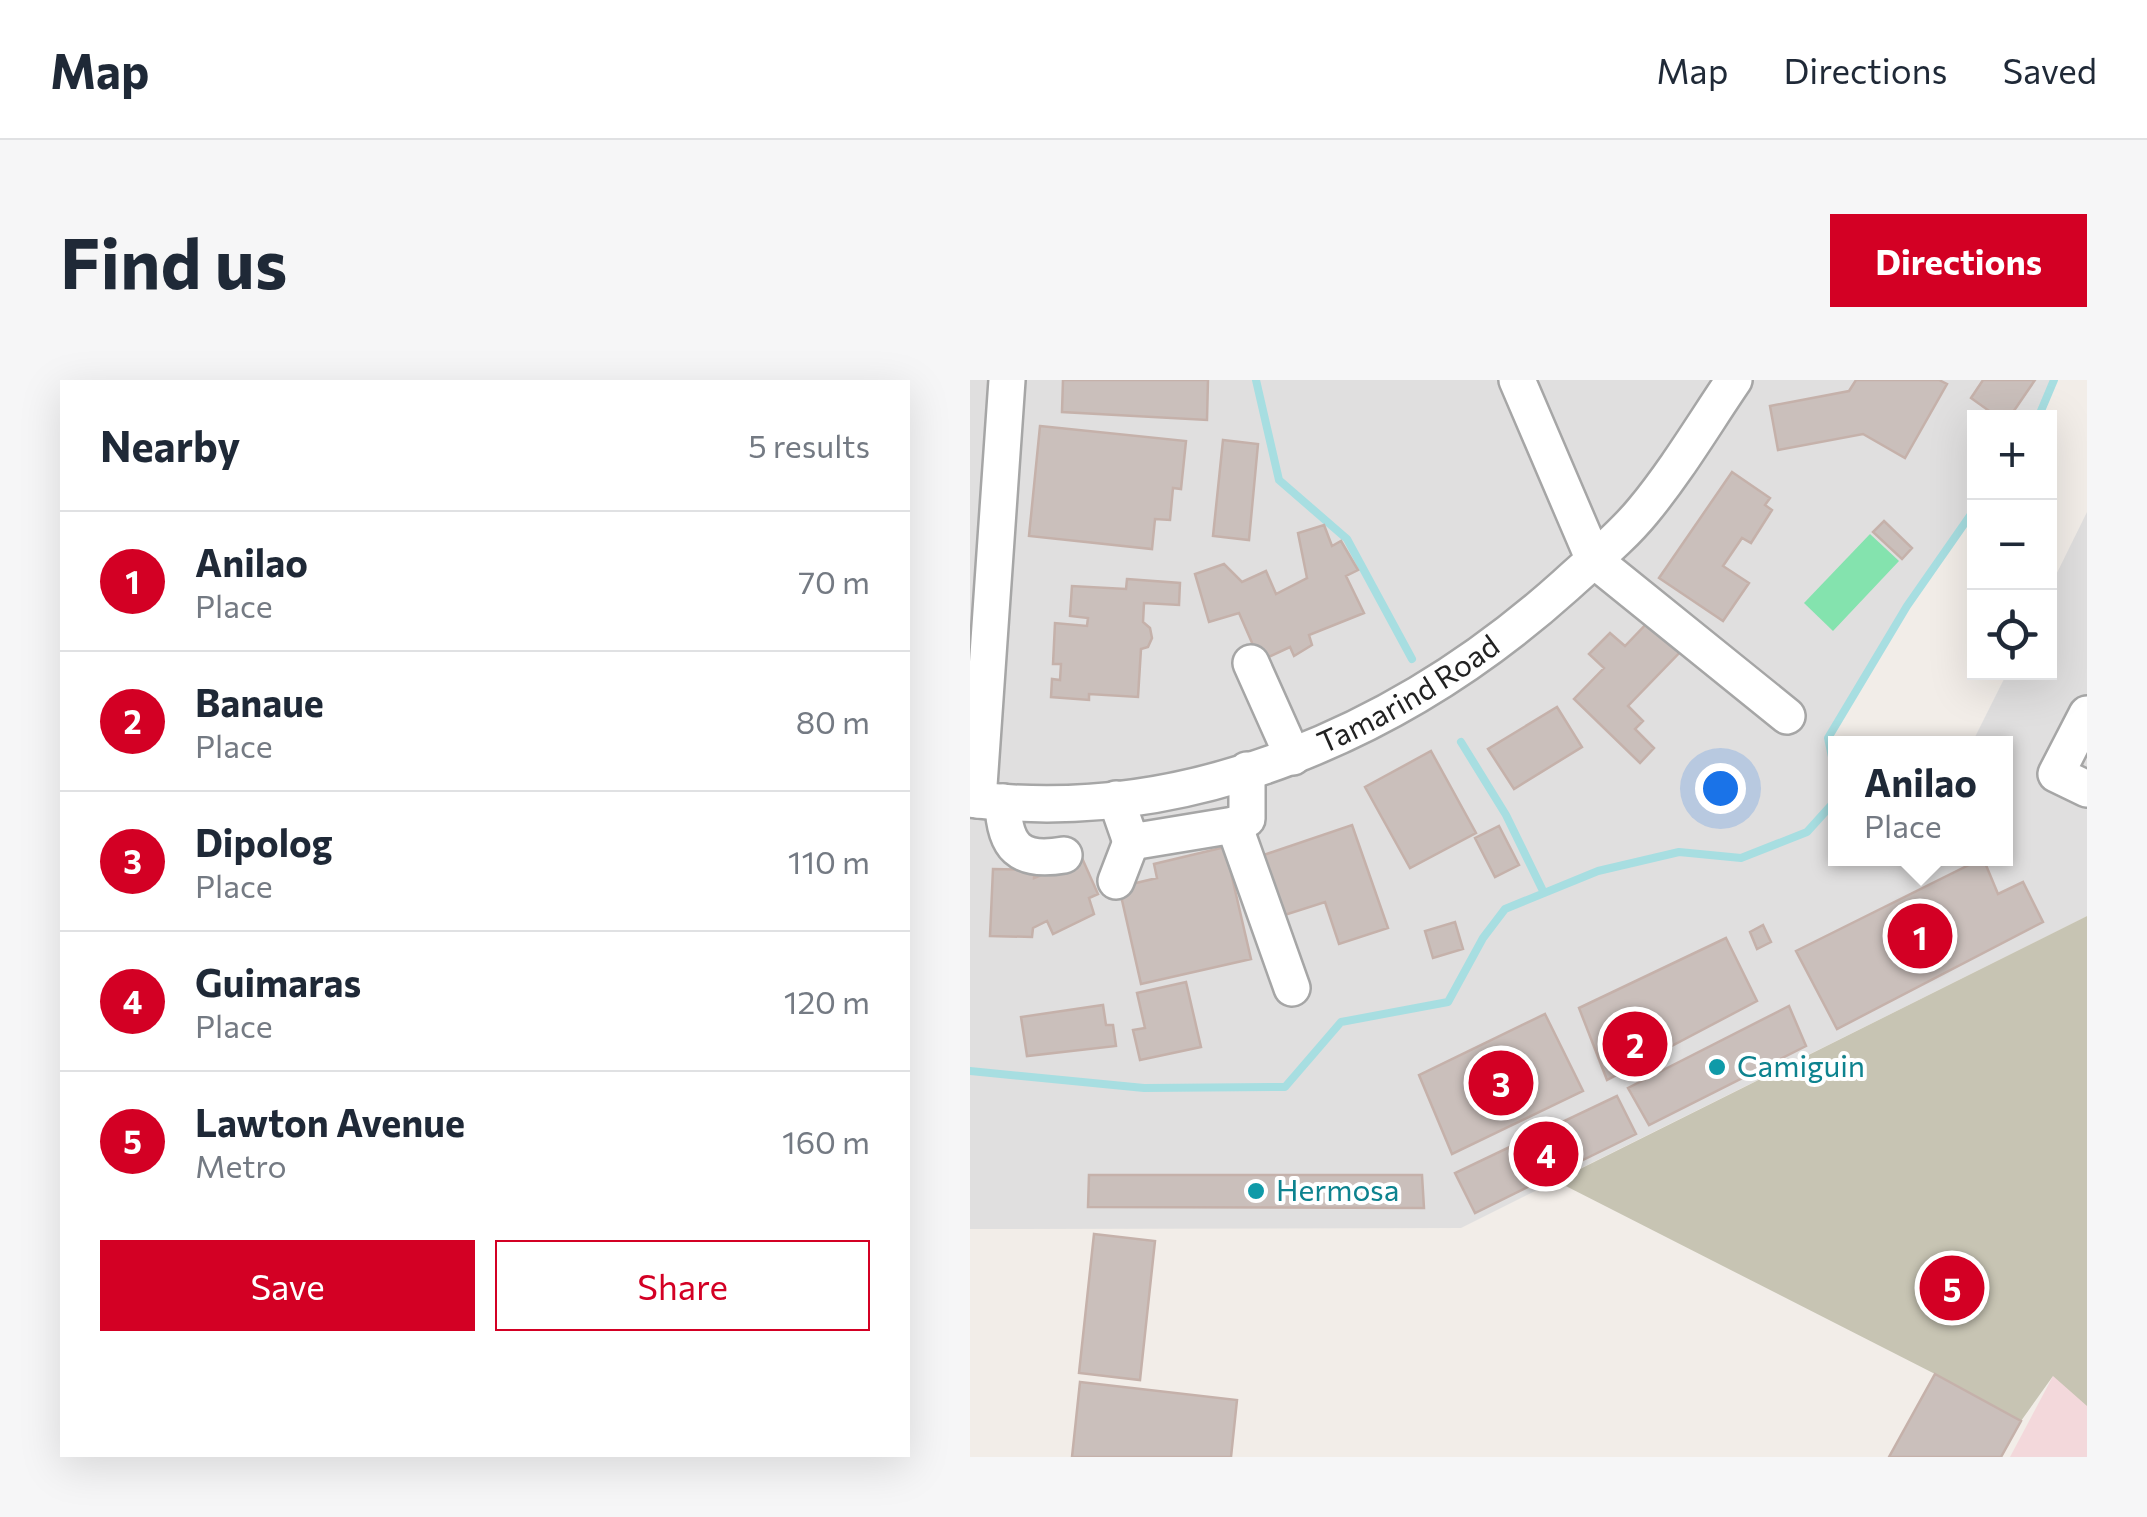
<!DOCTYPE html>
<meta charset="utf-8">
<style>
body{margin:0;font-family:Commissioner,sans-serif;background:#f6f6f7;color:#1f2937}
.controls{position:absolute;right:30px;top:30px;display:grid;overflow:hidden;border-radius:0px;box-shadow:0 10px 40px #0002}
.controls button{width:90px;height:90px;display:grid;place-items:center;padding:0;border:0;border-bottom:2px solid #e0e1e3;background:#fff;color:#1f2937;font:50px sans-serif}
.you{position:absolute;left:750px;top:408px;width:35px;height:35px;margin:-25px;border:8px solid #fff;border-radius:50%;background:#1a73e8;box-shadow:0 0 0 15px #1a73e833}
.badge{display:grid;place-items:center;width:65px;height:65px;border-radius:50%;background:#d30024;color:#fff;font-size:32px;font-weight:700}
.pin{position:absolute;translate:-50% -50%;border:5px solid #fff;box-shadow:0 2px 10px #0006}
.popup{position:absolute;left:858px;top:356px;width:185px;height:130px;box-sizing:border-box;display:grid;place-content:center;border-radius:0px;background:#fff;filter:drop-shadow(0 2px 8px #0005);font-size:32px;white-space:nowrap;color:#747a83}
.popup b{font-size:38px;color:#1f2937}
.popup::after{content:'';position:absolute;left:50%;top:100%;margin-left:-20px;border:20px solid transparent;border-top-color:#fff}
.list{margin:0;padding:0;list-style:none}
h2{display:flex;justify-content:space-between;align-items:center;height:130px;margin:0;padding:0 40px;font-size:42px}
h2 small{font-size:32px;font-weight:400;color:#747a83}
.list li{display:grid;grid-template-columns:65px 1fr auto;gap:30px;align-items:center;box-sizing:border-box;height:140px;padding:0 40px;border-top:2px solid #e0e1e3}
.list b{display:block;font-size:38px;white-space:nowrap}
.list p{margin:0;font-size:32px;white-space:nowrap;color:#747a83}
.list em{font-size:32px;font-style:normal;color:#747a83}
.actions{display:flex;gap:20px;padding:30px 40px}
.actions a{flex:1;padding:22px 0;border:2px solid #d30024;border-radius:0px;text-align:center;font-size:35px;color:#d30024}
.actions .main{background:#d30024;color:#fff}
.icon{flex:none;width:55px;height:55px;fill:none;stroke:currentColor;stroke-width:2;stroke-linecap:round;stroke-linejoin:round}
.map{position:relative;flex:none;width:1117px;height:1077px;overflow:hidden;border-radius:0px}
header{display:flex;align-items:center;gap:60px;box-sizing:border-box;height:140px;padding:0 50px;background:#fff;border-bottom:2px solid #e0e1e3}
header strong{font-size:48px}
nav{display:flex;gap:55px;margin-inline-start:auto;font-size:35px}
.intro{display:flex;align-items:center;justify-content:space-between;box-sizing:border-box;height:240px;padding:0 60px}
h1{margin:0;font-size:70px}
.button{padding:25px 45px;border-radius:0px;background:#d30024;color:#fff;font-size:35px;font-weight:700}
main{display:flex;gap:60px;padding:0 60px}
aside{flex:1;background:#fff;border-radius:0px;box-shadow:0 10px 40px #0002}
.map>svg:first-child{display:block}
.residential{fill:#e0dfdf}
.commercial{fill:#f3d8db}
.construction{fill:#c7c4b3}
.pitch{fill:#84e3ae}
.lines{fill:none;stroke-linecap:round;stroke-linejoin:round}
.stream{stroke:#a7dee1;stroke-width:8}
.building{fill:#cabfbb;stroke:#c5b1aa;stroke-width:2.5}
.minor-casing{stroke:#a6a6a6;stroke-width:40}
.minor{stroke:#fff;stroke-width:35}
.culture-dot{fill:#0f9aa8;stroke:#fff;stroke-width:4}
.labels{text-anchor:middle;stroke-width:8;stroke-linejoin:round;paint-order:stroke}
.street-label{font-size:30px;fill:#222;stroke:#fff}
.culture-label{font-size:30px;fill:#0d838f;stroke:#fff;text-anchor:start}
</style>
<header>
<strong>Map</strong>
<nav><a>Map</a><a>Directions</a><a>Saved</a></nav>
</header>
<div class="intro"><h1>Find us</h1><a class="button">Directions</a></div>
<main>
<aside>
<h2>Nearby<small>5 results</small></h2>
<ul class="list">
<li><span class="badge">1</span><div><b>Anilao</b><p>Place</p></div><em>70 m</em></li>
<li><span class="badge">2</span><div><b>Banaue</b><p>Place</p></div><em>80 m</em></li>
<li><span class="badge">3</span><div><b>Dipolog</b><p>Place</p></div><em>110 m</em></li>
<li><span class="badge">4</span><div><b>Guimaras</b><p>Place</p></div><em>120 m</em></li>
<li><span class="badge">5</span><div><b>Lawton Avenue</b><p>Metro</p></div><em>160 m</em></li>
</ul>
<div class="actions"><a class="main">Save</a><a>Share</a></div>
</aside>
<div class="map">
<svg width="1117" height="1077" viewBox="0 0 1117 1077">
<rect width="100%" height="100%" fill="#f2ede8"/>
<path class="residential" d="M0 0H1084L1068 37 1004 38V130L937 226 858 357 867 363 865 478H1035V364L1002 363 1037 293 1080 292V207L1117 132V536L491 848 0 849Z"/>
<path class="commercial" d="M1117 972V1077H1040L1083 996Z"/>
<path class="construction" d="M1117 536V1026L1083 996 1051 1041 965 994 586 801Z"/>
<path class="pitch" d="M900 154 929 181 863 251 834 223Z"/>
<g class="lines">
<path class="stream" d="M286 0 309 100 377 159 442 279
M1068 38 1084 0
M491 362 536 435 574 513
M865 391 858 358 937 226 1004 130
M0 691 174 708 315 707 371 642 478 622 513 558 535 529 628 491 709 472 771 478 837 452 865 421"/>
</g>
<path class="building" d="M93 0H238L237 40 92 32Z
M886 0H969L977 4 935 78 893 54 808 70 800 26 879 11Z
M1013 0H1065L1039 38H1029L1001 18Z
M70 46 216 61 211 109 203 108 200 140 185 139 182 169 59 156Z
M253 60 288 64 279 160 243 156Z
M762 92 800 118 795 125 802 130 781 163 772 158 753 186 779 203 753 241 689 198Z
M914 141 942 168 932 179 903 152Z
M354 145 362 166 371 161 388 190 376 196 394 233 339 255 342 265 324 276 320 267 290 281 269 233 239 242 225 194 254 184 272 202 296 191 306 214 337 198 328 153Z
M157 199 210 203 209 225 174 223 173 242 180 248 182 258 178 267 171 269 168 317 119 314V320L81 317 82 299 90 300 91 284H83L85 243 117 246 118 238 100 236 102 206 156 209Z
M682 238 714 268 658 326 673 341 665 349 684 368 670 383 604 319 634 288 619 274 640 253 655 266Z
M587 327 612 367 544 409 518 369Z
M461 371 506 453 440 488 395 407Z
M382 445 418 548 369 564 355 522 299 540 279 480Z
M529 446 549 485 525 497 505 458Z
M255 467 281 579 171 604 149 507 187 498 184 484Z
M112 478 128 514 119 518 124 534 83 554 77 541 63 548 62 557 20 556 23 489 64 490V498Z
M1013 478 1028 514 1053 502 1073 542 867 649 826 571Z
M485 542 493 569 463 578 455 551Z
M793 545 801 562 787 569 780 552Z
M756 558 787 621 637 700 609 628Z
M216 602 231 667 170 680 163 650 175 648 167 613Z
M133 625 136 645H143L146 666 57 676 51 637Z
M819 626 836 666 679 745 658 708Z
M575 634 613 711 482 774 449 695Z
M647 716 666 754 505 833 485 793Z
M119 795H452L454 828 118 827Z
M124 854 185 861 170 1000 109 993Z
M965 994 1051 1041 1031 1077H919Z
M110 1002 267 1020 261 1077H102Z"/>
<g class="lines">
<defs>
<g id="minor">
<path d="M547 0 624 180 817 336"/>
<path d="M281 283 323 377"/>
<path d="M1117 334 1086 394 1117 409"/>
<path id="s1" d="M0 419C220 447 436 349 596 205 622 181 651 158 673 131 707 90 734 44 764 0"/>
<path d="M146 419 161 462 264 445 277 439V390"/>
<path d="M8 420 37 0"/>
<path d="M33 422C34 467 49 483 94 475"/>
<path d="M264 445 322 608"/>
<path d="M146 501 161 462"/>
</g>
</defs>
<use href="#minor" class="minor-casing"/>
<use href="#minor" class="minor"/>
</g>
<g class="culture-dot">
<circle cx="747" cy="687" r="10"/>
<circle cx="286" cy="811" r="10"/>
</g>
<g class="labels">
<g class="street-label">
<text dy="10" stroke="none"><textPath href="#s1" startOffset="460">Tamarind Road</textPath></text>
</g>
<g class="culture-label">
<text x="767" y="697">Camiguin</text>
<text x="306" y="821">Hermosa</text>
</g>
</g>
</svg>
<div class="controls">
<button>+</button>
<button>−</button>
<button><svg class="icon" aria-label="locate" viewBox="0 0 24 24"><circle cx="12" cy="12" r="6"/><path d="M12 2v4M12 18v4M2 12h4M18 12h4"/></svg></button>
</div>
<div class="you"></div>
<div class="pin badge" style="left:950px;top:556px">1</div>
<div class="popup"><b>Anilao</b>Place</div>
<div class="pin badge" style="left:665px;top:664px">2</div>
<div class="pin badge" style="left:531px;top:703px">3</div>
<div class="pin badge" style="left:576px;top:774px">4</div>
<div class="pin badge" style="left:982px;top:908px">5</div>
</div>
</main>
